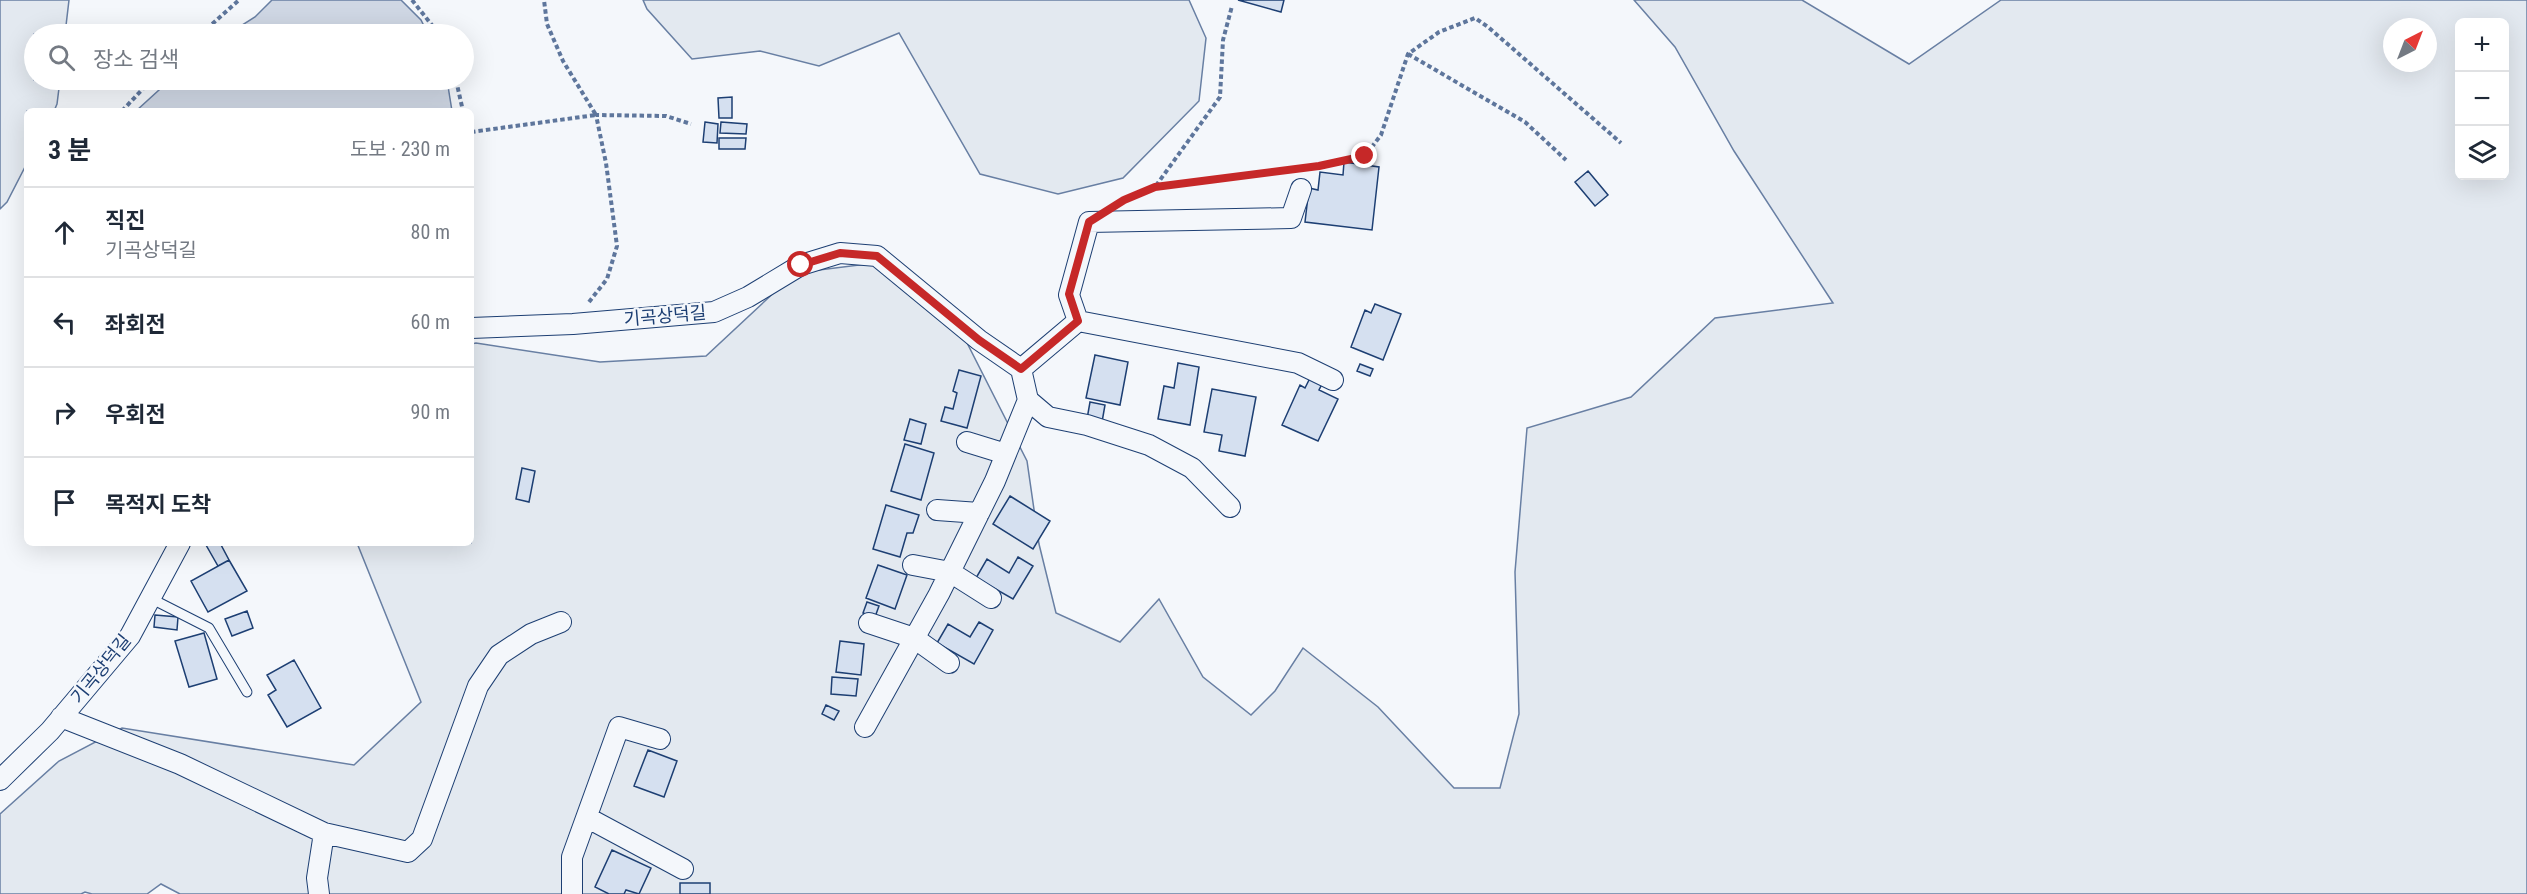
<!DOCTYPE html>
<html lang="ko">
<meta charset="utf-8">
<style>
body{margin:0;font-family:"Roboto Condensed","Noto Sans KR",sans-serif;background:#f6f6f7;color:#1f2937}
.controls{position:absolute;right:18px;top:18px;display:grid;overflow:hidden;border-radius:9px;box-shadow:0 6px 24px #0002}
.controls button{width:54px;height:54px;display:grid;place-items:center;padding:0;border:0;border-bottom:2px solid #e0e1e3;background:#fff;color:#1f2937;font:30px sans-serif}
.compass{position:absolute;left:2383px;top:18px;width:54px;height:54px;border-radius:50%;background:#fff;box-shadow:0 6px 24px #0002;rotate:42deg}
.stop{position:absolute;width:18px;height:18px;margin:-14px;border:4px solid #c62828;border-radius:50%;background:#fff}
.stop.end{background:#c62828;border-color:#fff;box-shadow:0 2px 6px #0008}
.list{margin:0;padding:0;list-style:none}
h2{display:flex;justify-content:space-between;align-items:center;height:78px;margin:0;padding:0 24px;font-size:26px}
h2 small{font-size:20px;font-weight:400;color:#747a83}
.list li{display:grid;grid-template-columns:39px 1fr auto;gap:18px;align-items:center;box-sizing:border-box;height:90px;padding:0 24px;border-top:2px solid #e0e1e3}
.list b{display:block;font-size:22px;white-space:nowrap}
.list p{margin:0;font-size:20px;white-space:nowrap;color:#747a83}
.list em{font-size:20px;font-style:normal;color:#747a83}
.icon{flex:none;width:33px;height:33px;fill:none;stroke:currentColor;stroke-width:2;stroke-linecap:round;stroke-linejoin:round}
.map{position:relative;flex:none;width:2527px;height:894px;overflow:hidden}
.search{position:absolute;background:#fff;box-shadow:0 6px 24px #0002;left:24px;top:24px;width:450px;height:66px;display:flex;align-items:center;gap:15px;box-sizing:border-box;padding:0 21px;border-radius:33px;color:#747a83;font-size:22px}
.panel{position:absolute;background:#fff;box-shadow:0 6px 24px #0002;left:24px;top:108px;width:450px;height:438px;border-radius:9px}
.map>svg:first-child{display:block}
.green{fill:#e3e9f0;stroke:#687fa3;stroke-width:1.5;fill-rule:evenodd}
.water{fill:#cfd7e4;stroke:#687fa3;stroke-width:1.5}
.building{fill:#d5e0f0;stroke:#1d3f73;stroke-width:1.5}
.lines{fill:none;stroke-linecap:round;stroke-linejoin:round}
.lane-casing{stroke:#1d3f73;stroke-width:11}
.street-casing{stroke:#1d3f73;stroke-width:22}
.path{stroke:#5e769c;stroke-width:4;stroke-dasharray:4.5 3;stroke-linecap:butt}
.lane{stroke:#f4f7fb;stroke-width:9}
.street{stroke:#f4f7fb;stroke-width:20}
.route{stroke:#c62828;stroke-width:8}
.labels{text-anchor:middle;stroke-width:4.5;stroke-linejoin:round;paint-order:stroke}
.street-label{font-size:18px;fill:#1d3f73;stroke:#f4f7fb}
</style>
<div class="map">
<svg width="2527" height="894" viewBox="0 0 2527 894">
<rect width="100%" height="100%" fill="#f4f7fb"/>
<path class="green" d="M0 0H69L65 34H34V80H60L57 104 54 111H27V163L7 202 0 209Z
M643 0H1189L1206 38 1199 101 1123 178 1058 194 980 174 899 33 819 66 760 51 692 59 647 9Z
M1634 0H1802L1909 64 2001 0H2527V894H180L161 884 147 894H92L85 892 81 894H0V814L59 761 122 728 354 765 421 702 357 543H471V344L476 343 600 362 706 356 795 273 875 263 964 337 1027 461 1039 544 1056 613 1120 642 1159 599 1203 677 1251 715 1275 691 1303 648 1378 707 1454 788H1500L1519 714 1515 572 1527 428 1631 397 1715 318 1833 303 1734 151 1675 47ZM2460 22H2504V176H2460ZM2392 27H2428V63H2392Z"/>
<path class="water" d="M272 0H401L421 20 428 34H228L255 17Z
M170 80H447L452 111H136Z"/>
<path class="building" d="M1238 0H1284L1281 12Z
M732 97V118H719L718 98Z
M705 122 718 124 717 143 703 142Z
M721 122 747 124 746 134 720 133Z
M719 138H746L745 149H719Z
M1344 162 1379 167 1372 230 1305 222 1309 188 1318 190 1320 172 1343 175Z
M1588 171 1608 195 1595 206 1575 182Z
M1375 304 1401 314 1383 360 1351 347 1365 310 1371 313Z
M1095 355 1128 362 1120 405 1086 398Z
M1178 363 1199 367 1190 425 1158 419 1164 386 1174 388Z
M1360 364 1373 369 1370 376 1357 371Z
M959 370 981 376 967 428 941 421 945 407 953 409 957 393 953 391Z
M1311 376 1323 382 1319 390 1338 399 1318 441 1282 425 1300 385 1305 388Z
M1212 389 1256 397 1245 456 1219 451 1222 435 1204 432Z
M1090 402 1105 405 1102 422 1087 419Z
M910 419 926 424 921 444 904 440Z
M905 444 934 453 921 500 891 491Z
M522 468 535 471 529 502 516 499Z
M1010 496 1050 521 1033 549 993 524Z
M886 505 919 515 913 533H907L900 557 873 549Z
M209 543H220L229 560 218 566 206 545Z
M1018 557 1033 566 1013 599 976 578 987 559 1009 573Z
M229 560 247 591 208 612 191 581Z
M878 565 907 575 895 609 866 598Z
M867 602 879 606 875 617 863 613Z
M247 611 253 628 232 636 225 619Z
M155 615 178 617 177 630 154 627Z
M979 622 993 630 974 664 937 643 948 624 970 637Z
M204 633 217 679 189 687 175 641Z
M840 641 864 644 861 675 836 672Z
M294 660 321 708 287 727 268 695 276 690 267 675Z
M832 677 858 679 856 696 831 694Z
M826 705 839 711 834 720 822 714Z
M648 750 677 761 664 797 634 786Z
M612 850 651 868 639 894 626 890 624 894H609L595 887Z
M680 883H710V894H680Z"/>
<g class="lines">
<defs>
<path id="lane" d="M150 598 209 628 247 692"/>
<path id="street" d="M1078 321 1069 295 1089 222 1291 218 1301 189
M471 328 573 324 714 312 748 297 801 265 840 253 877 256 979 340 1021 369
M1021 369 1078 321 1298 363 1333 380
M1028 400 1048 417 1087 425 1149 445 1192 468 1230 507
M967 442 1006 454
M937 510 979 513
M913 565 950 572 991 598
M869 623 914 638 949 663
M61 717 180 764 324 833 317 878 319 894
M865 727 939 594 995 481 1028 400 1021 369
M0 780 50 731 130 636 180 543
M588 818 683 869
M324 833 408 852 422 839 478 686 499 655 531 634 561 622
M572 894V857L619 727 660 739"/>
</defs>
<use href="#lane" class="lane-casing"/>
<use href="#street" class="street-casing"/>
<path class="path" d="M412 0 439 34
M201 34 239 0
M1408 54 1525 122 1566 160
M456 80 463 111
M122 111 151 80
M471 132 596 115 563 61 547 24 544 0
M471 168V241
M1302 168 1365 156 1381 135 1408 54 1439 32 1475 18 1488 27 1621 143
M1155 187 1295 169
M1122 201 1155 187 1220 97 1223 40 1232 6
M589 302 607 279 617 246 606 163 596 115 666 116 691 124"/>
<use href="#lane" class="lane"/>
<use href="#street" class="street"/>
</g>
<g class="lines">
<path class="route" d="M801 265 840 253 877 256 979 340 1021 369 1078 321 1069 294 1089 222 1124 200 1155 187 1319 166 1365 156"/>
</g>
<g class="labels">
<g class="street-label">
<text transform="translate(665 316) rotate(-5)" y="6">기곡상덕길</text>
<text transform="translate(101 669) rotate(-51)" y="6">기곡상덕길</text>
</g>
</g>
</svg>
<div class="controls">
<button>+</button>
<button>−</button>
<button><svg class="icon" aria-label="layers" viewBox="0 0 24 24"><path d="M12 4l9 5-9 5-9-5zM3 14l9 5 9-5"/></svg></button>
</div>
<svg class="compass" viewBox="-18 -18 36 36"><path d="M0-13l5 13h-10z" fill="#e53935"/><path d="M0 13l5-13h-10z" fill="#747a83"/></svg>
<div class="stop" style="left:801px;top:265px"></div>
<div class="stop end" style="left:1365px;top:156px"></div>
<div class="search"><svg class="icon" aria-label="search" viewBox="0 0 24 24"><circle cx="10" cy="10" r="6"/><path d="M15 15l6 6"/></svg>장소 검색</div>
<section class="panel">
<h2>3 분<small>도보 · 230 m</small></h2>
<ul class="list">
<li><svg class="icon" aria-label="ahead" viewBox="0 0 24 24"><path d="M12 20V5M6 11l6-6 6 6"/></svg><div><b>직진</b><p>기곡상덕길</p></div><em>80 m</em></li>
<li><svg class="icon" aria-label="left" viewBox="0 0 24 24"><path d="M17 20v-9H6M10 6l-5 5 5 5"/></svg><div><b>좌회전</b></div><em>60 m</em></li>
<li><svg class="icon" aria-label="right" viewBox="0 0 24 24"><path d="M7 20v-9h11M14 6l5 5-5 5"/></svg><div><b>우회전</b></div><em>90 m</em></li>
<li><svg class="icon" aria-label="arrive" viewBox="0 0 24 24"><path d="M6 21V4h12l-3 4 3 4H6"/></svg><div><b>목적지 도착</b></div></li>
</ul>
</section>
</div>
